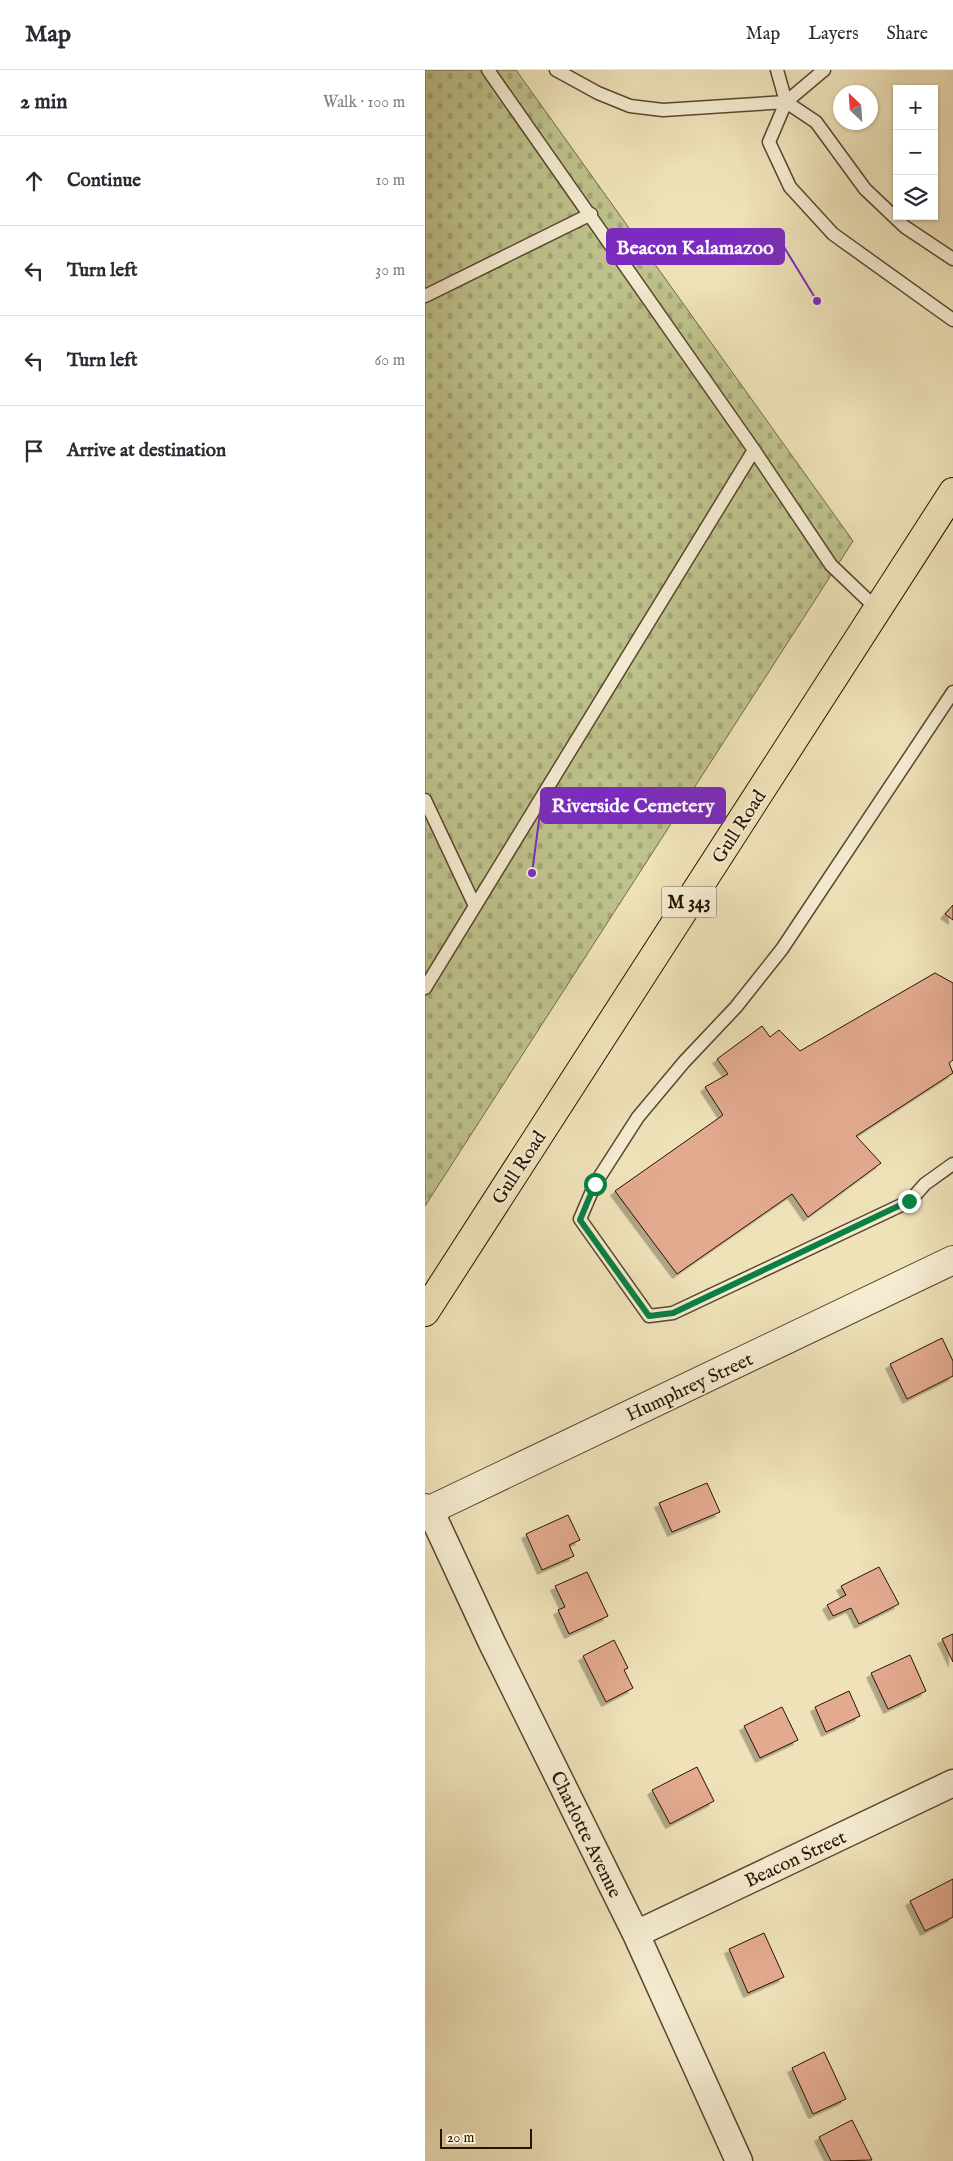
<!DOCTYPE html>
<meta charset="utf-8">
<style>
body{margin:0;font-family:"IM FELL English",serif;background:#f2f2f3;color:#2b2b33}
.controls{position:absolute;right:15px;top:15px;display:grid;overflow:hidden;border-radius:0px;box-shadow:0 1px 4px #0004}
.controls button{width:45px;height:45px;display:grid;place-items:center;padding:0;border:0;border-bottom:1px solid #e1e1e2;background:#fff;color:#2b2b33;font:25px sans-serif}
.compass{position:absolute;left:408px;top:15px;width:45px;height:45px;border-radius:50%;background:#fff;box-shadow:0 1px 4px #0004;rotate:335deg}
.scale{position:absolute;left:15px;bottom:12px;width:92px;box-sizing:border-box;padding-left:5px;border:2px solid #261300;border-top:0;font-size:14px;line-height:18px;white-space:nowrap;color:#261300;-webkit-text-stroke:4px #f5ecd2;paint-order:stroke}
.stop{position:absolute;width:15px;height:15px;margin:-11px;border:4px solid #0b8043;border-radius:50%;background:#fff}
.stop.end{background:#0b8043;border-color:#fff;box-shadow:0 1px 5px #0008}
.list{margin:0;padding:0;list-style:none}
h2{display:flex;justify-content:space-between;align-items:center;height:65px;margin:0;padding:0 20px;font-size:21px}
h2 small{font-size:16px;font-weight:400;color:#7c7c81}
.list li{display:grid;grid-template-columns:32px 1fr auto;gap:15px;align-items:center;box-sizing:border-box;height:90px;padding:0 20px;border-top:1px solid #e1e1e2}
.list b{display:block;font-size:19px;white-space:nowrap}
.list em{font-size:16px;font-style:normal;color:#7c7c81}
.icon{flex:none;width:28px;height:28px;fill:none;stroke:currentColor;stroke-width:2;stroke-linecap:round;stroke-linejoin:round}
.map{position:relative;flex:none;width:528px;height:2091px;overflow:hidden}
header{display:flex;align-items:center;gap:30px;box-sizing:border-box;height:70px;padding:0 25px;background:#fff;border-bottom:1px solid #e1e1e2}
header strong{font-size:24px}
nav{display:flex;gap:28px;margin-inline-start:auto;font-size:18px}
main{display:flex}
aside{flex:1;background:#fff}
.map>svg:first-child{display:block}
.cemetery{fill:url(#cemetery-stones);stroke:#726a46}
.building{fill:#e3aa90;stroke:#261300;filter:url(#shadow)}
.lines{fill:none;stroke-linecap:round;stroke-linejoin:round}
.service-casing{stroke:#58472e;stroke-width:15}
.minor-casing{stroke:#58472e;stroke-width:29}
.tertiary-casing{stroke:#58472e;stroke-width:30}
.primary-casing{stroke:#261300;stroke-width:30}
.service{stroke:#f5ecd2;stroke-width:12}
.minor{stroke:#f5ecd2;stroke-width:26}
.tertiary{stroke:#f5ecd2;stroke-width:28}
.primary{stroke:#efe2b9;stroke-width:28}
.route{stroke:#0b8043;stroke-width:6}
.labels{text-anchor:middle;stroke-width:4;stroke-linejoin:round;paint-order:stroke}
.shield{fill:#f5ecd2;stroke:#64543f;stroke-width:1}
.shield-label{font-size:18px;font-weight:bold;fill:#261300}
.street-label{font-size:19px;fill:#261300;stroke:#f5ecd2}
.leader{fill:none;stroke:#7b2cbf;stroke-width:2}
.callout-dot{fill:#7b2cbf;stroke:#f5ecd2;stroke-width:2}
.callout{fill:#7b2cbf;stroke:#7b2cbf;stroke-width:2}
.callout-label{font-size:20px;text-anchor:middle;font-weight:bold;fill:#fff}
</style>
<header>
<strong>Map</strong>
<nav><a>Map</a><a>Layers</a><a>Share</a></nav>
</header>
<main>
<aside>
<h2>2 min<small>Walk · 100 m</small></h2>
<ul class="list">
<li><svg class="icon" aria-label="ahead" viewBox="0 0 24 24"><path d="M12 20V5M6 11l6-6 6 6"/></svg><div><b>Continue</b></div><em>10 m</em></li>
<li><svg class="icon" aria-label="left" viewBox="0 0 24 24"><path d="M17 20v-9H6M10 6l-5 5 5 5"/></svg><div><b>Turn left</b></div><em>30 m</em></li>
<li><svg class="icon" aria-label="left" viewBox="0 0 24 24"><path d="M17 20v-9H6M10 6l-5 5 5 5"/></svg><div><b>Turn left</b></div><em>60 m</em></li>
<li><svg class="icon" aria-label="arrive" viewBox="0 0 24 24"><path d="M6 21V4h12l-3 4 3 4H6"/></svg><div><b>Arrive at destination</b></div></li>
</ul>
</aside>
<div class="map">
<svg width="528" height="2091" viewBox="0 0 528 2091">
<defs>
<pattern id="cemetery-stones" width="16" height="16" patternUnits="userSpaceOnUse" patternTransform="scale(1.25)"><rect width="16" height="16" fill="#bec28c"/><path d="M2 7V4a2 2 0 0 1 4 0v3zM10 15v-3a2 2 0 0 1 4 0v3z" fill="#a3a677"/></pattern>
<filter id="shadow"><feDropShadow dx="-4.5" dy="4.5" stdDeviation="0" flood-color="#0004"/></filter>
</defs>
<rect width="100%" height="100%" fill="#efe2b9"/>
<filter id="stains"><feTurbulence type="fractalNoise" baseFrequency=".004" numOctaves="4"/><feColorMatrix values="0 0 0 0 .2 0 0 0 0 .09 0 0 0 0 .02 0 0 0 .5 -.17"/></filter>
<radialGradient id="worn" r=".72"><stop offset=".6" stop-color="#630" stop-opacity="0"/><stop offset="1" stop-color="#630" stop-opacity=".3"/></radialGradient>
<path class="cemetery" d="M0 0H91L428 471 0 1136Z"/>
<path class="building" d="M528 835V850L520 844Z
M510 903 528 913V990L524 993 528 1003 431 1066 456 1093 383 1147 367 1124 252 1204 190 1121 298 1045 280 1017 303 1004 292 989 337 956 345 967 354 960 375 981Z
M517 1268 528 1291V1306L482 1329 465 1294Z
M282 1413 295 1442 247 1462 234 1433Z
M143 1445 155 1470 144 1475 149 1486 117 1500 101 1464Z
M454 1497 474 1534 434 1554 426 1538 408 1546 402 1535 421 1525 416 1516Z
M162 1502 183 1546 144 1564 133 1540 140 1537 130 1516Z
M528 1564V1592L517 1569Z
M189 1570 203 1598 199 1600 208 1618 181 1632 158 1586Z
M485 1585 501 1621 463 1639 446 1603Z
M424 1621 435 1646 401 1662 390 1637Z
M357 1637 373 1670 335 1688 319 1656Z
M272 1697 289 1731 245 1754 227 1720Z
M528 1809V1847L500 1861 485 1831Z
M339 1863 359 1907 323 1923 304 1879Z
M399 1982 421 2029 388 2044 367 1998Z
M427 2050 447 2090 406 2091 394 2067Z"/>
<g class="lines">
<defs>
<path id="service" d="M63 0 329 380 406 495 452 539
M131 0 173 23 205 36 238 40 361 32 391 52 440 119 480 157 528 189
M352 0 361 32
M399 0 361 32 344 72 365 117 408 164 528 250
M0 226 166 144
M528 622 357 879 311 937 259 992 213 1047 170 1114 155 1149 224 1246 248 1243 485 1131 500 1114 528 1094
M0 730 50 836
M0 918 329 380"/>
<path id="minor" d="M5 1440 67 1573 211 1864 314 2091
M211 1864 528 1713"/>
<path id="tertiary" d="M0 1438 5 1440 528 1190"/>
<path id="primary" d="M0 1242 528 422"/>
</defs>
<use href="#service" class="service-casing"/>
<use href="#minor" class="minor-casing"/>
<use href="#tertiary" class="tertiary-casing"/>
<use href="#primary" class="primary-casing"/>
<use href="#service" class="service"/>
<use href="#minor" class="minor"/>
<use href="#tertiary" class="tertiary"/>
<use href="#primary" class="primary"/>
</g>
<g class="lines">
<path class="route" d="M170 1114 155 1150 224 1246 248 1243 484 1131"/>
</g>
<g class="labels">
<rect class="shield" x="236.5" y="816.5" width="55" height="31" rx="4"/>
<g class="shield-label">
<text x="264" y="838">M 343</text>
</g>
<g class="street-label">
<text transform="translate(313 756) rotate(-57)" y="7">Gull Road</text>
<text transform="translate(93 1097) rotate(-57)" y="7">Gull Road</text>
<text transform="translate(264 1316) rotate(-25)" y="7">Humphrey Street</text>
<text transform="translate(162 1764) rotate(64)" y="7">Charlotte Avenue</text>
<text transform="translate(370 1788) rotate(-25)" y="7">Beacon Street</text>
</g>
</g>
<path class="leader" d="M392 231L359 177M107 803L116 735"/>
<g class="callout-dot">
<circle cx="392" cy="231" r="5"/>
<circle cx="107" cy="803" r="5"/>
</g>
<g class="callout">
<rect x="182" y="159" width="177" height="35" rx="5"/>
<rect x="116" y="718" width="184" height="35" rx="5"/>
</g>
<g class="callout-label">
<text x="270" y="184">Beacon Kalamazoo</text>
<text x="208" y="742">Riverside Cemetery</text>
</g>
<rect width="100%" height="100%" filter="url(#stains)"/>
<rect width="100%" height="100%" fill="url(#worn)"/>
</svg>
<div class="controls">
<button>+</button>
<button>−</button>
<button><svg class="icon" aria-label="layers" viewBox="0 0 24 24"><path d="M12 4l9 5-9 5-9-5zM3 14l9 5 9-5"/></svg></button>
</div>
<svg class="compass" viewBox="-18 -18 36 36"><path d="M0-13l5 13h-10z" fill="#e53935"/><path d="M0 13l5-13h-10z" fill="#7c7c81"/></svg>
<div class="scale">20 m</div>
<div class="stop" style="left:170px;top:1114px"></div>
<div class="stop end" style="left:484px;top:1131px"></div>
</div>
</main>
